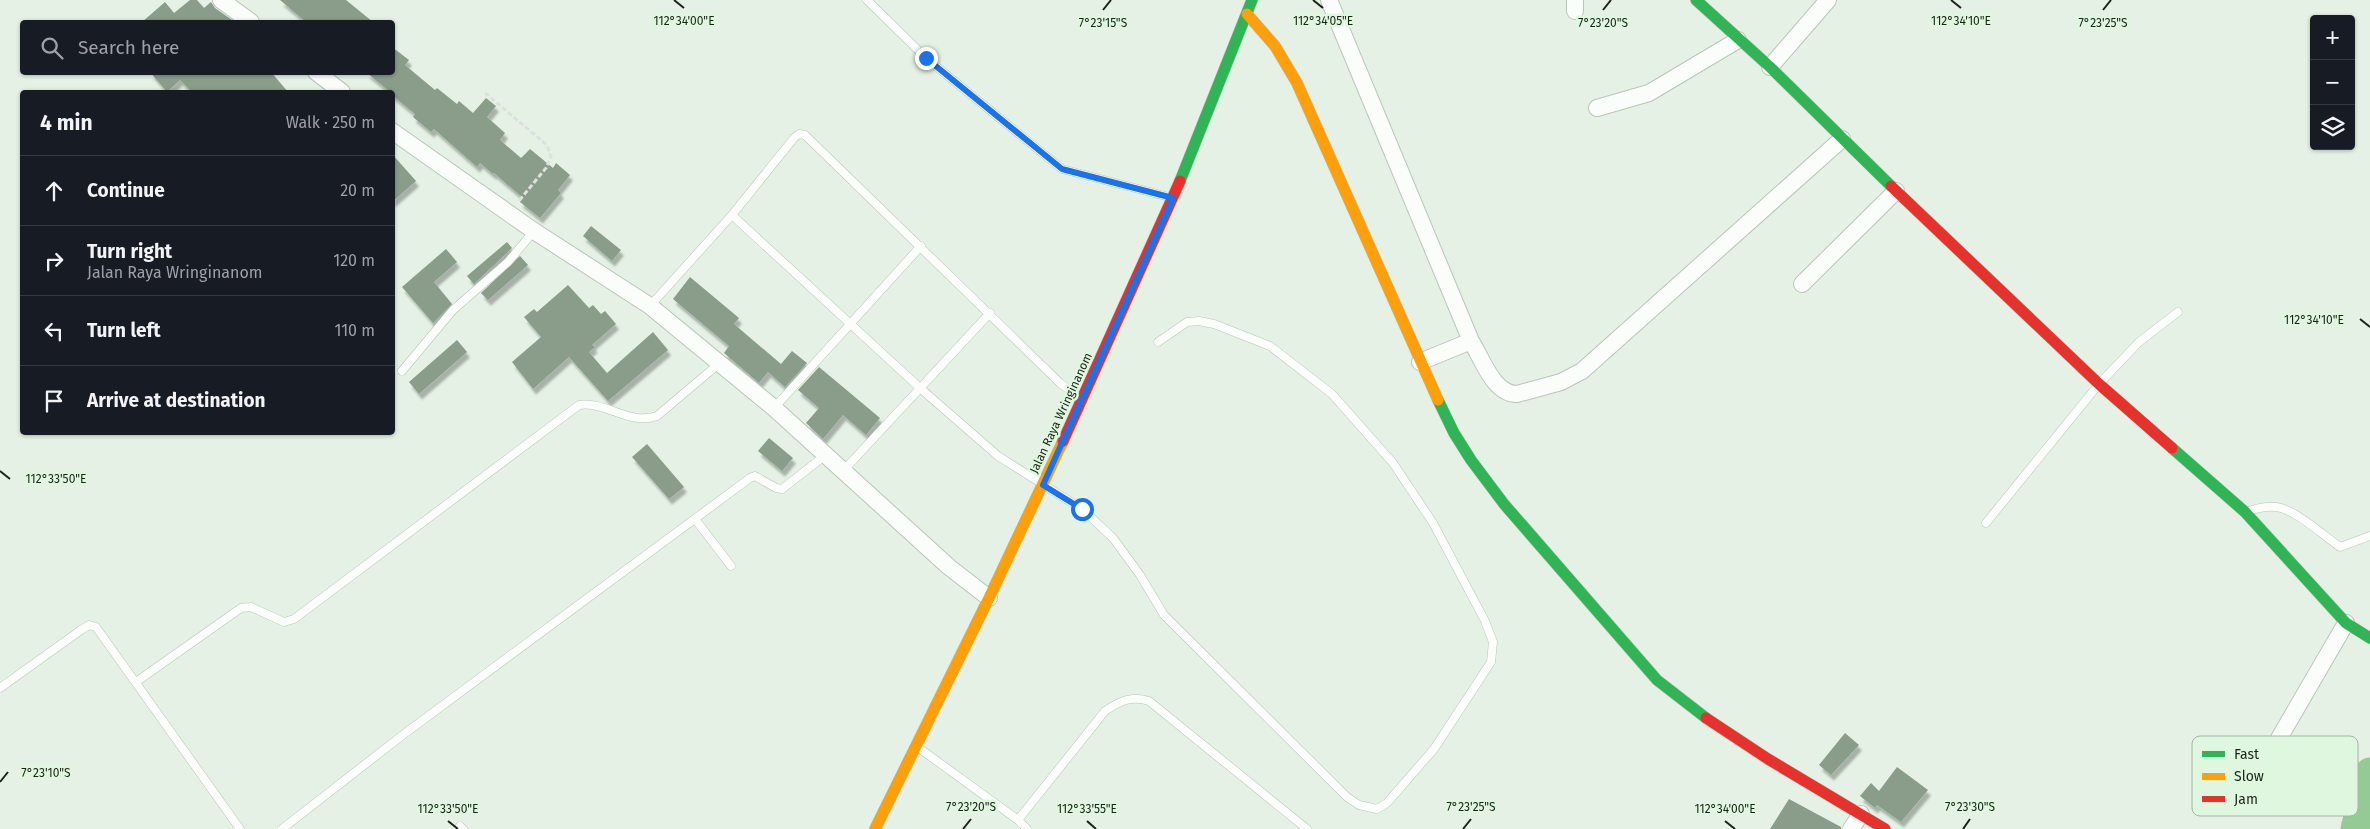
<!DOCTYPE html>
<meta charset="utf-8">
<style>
body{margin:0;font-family:"Fira Sans",sans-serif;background:#242831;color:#f1f3f6}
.controls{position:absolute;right:15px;top:15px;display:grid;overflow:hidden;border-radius:5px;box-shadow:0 1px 4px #0004}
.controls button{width:45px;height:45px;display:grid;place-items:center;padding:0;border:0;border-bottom:1px solid #363941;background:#171b24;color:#f1f3f6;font:25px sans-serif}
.stop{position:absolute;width:15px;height:15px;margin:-11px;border:4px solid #1a73e8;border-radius:50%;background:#fff}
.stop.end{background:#1a73e8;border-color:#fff;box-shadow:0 1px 5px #0008}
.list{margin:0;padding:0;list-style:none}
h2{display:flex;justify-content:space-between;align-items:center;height:65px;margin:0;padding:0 20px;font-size:21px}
h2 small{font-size:16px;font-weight:400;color:#9ea1a6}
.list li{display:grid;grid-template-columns:32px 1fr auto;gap:15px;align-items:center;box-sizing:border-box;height:70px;padding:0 20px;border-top:1px solid #363941}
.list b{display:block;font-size:19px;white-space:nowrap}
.list p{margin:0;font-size:16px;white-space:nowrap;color:#9ea1a6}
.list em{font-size:16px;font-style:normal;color:#9ea1a6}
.icon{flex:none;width:28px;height:28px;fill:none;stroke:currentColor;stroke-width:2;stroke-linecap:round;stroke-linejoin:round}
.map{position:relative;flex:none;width:2370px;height:829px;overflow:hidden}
.search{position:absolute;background:#171b24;box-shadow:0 1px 4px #0004;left:20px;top:20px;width:375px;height:55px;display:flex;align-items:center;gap:12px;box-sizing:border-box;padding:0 18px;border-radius:5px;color:#9ea1a6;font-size:19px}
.panel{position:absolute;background:#171b24;box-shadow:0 1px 4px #0004;left:20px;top:90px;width:375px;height:345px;border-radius:5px}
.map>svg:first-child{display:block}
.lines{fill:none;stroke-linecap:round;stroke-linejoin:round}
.river{stroke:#94cb94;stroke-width:31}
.building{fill:#899d8a;filter:url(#shadow)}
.lane-casing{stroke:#bac5ba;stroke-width:9}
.street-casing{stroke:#bac5ba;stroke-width:18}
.fast-casing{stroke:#bac5ba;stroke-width:12}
.slow-casing{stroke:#bac5ba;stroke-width:12}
.jam-casing{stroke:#bac5ba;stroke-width:12}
.path{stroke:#dde1dd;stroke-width:3;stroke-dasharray:5 2.5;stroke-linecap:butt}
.lane{stroke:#fbfdfb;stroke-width:8}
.street{stroke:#fbfdfb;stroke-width:16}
.fast{stroke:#30b455;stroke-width:11}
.slow{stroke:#ff9f0a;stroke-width:11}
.jam{stroke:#e5322d;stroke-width:11}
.route{stroke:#1a73e8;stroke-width:6}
.ticks{fill:none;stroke:#1a231a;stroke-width:2}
.labels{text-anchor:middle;stroke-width:5;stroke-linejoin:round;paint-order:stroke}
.street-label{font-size:12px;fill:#1a231a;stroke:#dff7de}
.key{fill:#dff7de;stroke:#a4b7a3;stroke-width:1}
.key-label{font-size:14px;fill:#1a231a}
.ticks-label{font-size:12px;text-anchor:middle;fill:#1a231a;stroke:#dff7de;stroke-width:5;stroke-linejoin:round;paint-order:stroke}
</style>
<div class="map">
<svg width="2370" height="829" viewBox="0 0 2370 829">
<defs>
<filter id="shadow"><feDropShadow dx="3" dy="5.5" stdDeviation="1" flood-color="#0004"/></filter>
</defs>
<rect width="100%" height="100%" fill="#e4f1e4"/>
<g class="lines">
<path class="river" d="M2356 829 2370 773"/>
</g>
<path class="building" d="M190 0H197L204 8 211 2 215 8 235 22H142L165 2 174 13Z
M280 0H346L373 22H306Z
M392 47 409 60 405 65 435 90 437 88 457 104 459 101 473 113 486 98 496 106 487 117 505 133 500 140 521 158 530 149 553 168 556 163 570 175 558 190 561 193 540 218 520 202 523 198 494 173 493 174 480 163 477 167 434 129 431 132 413 117 415 114 392 95V92H390L366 72H392Z
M150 72H271L288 92H192L180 80 167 92Z
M392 154 416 181 392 202Z
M591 226 621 250 612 261 583 236Z
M507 242 512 248 474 284 467 276Z
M446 249 457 262 434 282 452 304 433 323 402 287Z
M520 256 528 265 488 300 481 293Z
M690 277 739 318 734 324 781 364 792 351 807 363 785 387 768 372 759 383 724 353 729 346 673 299Z
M568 285 589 308 593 305 601 314 605 311 616 324 592 345 595 347 589 352 607 373 653 332 668 350 608 401 569 357 533 389 512 362 541 337 524 317 534 309 537 312Z
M457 340 467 352 419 394 409 382Z
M819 367 880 418 866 435 843 415 823 439 806 423 819 408 798 390Z
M769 438 793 458 782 471 758 451Z
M647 444 684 487 669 499 632 457Z
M1845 733 1859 745 1831 775 1819 765Z
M1897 767 1928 790 1901 822 1877 805 1875 808 1860 796 1871 783 1879 791Z
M1789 799 1841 827V829H1770Z"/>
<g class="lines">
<defs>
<path id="lane" d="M867 0 926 58 1062 169 1169 197
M732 215 920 388 998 456 1082 509 1113 538 1140 575 1164 615 1347 797 1359 805 1377 809 1387 803 1434 749 1491 662 1493 642 1485 621 1433 523 1393 463 1332 394 1270 346 1214 324 1199 321 1187 322 1158 342
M650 306 732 215 794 138 799 134 805 135 1060 383 1079 397
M402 371 453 310 508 262 534 231
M774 408 921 246
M844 470 990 313
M2249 511C2258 508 2267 506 2276 507 2295 509 2324 536 2340 547L2370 536
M695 519 731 566
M1986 523 2099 384 2139 342 2178 312
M136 682 241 608 251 607 284 622 294 619 579 405C606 401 630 426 657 416L721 362
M0 688 81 630 89 625 96 627 240 829
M919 748 1018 820 1027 829
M1018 820 1105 711C1120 701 1132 695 1149 701L1307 829
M460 826 463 829
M282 829 404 734 750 478 755 476 776 488 782 489 827 454"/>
<path id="street" d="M221 0 251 22
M1329 0 1471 341C1482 358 1493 394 1517 394L1561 382 1582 371 1842 139
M1575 0V11
M1770 67 1828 0
M316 72 342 92
M1597 108 1649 93 1738 40
M392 131 534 231 650 306 774 408 949 567 989 598
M1802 284 1896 191
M1420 362 1471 341
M2249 790 2346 623
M1851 829 1861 814"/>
<path id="fast" d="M1696 0 1770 67 1891 186
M1180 181 1252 0
M1438 400 1454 433 1471 460 1504 504 1657 680 1706 718
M2172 448 2245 512 2346 623 2370 638"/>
<path id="slow" d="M1247 14 1275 46 1297 83 1438 400
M875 829 989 598 1063 441"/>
<path id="jam" d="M1891 186 2099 384 2172 448
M1063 441 1180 181
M1706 718 1768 759 1885 829"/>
</defs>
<use href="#lane" class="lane-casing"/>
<use href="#street" class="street-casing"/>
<use href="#fast" class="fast-casing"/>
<use href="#slow" class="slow-casing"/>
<use href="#jam" class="jam-casing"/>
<path class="path" d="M485 93 547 145 551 157 546 168 518 202"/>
<use href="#lane" class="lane"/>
<use href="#street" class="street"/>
<use href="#fast" class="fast"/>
<use href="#slow" class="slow"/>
<use href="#jam" class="jam"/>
</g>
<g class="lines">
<path class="route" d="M926 58 1062 169 1173 198 1043 485 1082 509"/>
</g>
<path class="ticks" d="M674 0 684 8M1313 0 1323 8M1951 0 1961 8M1103 10 1111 0M1603 10 1611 0M2103 10 2111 0M2360 319 2370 327M0 471 10 479M0 782 8 772M448 821 458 829M1087 821 1096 829M1725 821 1735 829M963 829 971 819M1463 829 1471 819M1963 829 1970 819"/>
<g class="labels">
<g class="street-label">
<text transform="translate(1061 413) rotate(-65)" y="4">Jalan Raya Wringinanom</text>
</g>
</g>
<rect x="2192" y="736" width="166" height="80" rx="8" class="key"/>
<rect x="2202" y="751" width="23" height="6" fill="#30b455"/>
<rect x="2202" y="773" width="23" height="7" fill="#ff9f0a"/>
<rect x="2202" y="796" width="23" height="6" fill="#e5322d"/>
<g class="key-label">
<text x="2234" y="759">Fast</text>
<text x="2234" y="781">Slow</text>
<text x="2234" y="804">Jam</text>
</g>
<g class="ticks-label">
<text x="684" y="25">112°34'00"E</text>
<text x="1323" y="25">112°34'05"E</text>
<text x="1961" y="25">112°34'10"E</text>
<text x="1103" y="27">7°23'15"S</text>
<text x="1603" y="27">7°23'20"S</text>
<text x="2103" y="27">7°23'25"S</text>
<text x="2314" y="324">112°34'10"E</text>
<text x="56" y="483">112°33'50"E</text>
<text x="46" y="777">7°23'10"S</text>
<text x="971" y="811">7°23'20"S</text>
<text x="1471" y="811">7°23'25"S</text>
<text x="1970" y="811">7°23'30"S</text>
<text x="448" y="813">112°33'50"E</text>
<text x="1087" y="813">112°33'55"E</text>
<text x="1725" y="813">112°34'00"E</text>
</g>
</svg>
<div class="controls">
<button>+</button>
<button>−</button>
<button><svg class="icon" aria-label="layers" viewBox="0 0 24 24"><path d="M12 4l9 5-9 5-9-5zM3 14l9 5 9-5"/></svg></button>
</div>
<div class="stop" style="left:1082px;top:509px"></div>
<div class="stop end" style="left:926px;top:58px"></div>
<div class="search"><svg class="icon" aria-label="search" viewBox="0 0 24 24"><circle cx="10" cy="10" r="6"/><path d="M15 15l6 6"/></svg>Search here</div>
<section class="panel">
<h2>4 min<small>Walk · 250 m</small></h2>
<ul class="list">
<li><svg class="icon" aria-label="ahead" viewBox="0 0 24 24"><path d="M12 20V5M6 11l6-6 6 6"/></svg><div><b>Continue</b></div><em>20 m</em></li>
<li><svg class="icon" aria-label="right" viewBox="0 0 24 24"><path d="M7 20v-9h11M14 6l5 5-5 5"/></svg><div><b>Turn right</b><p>Jalan Raya Wringinanom</p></div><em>120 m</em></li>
<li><svg class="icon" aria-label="left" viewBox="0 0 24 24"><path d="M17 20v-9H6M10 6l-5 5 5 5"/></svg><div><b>Turn left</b></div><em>110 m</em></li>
<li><svg class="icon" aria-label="arrive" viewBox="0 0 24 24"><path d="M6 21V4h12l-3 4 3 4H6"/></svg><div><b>Arrive at destination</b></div></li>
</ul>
</section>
</div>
